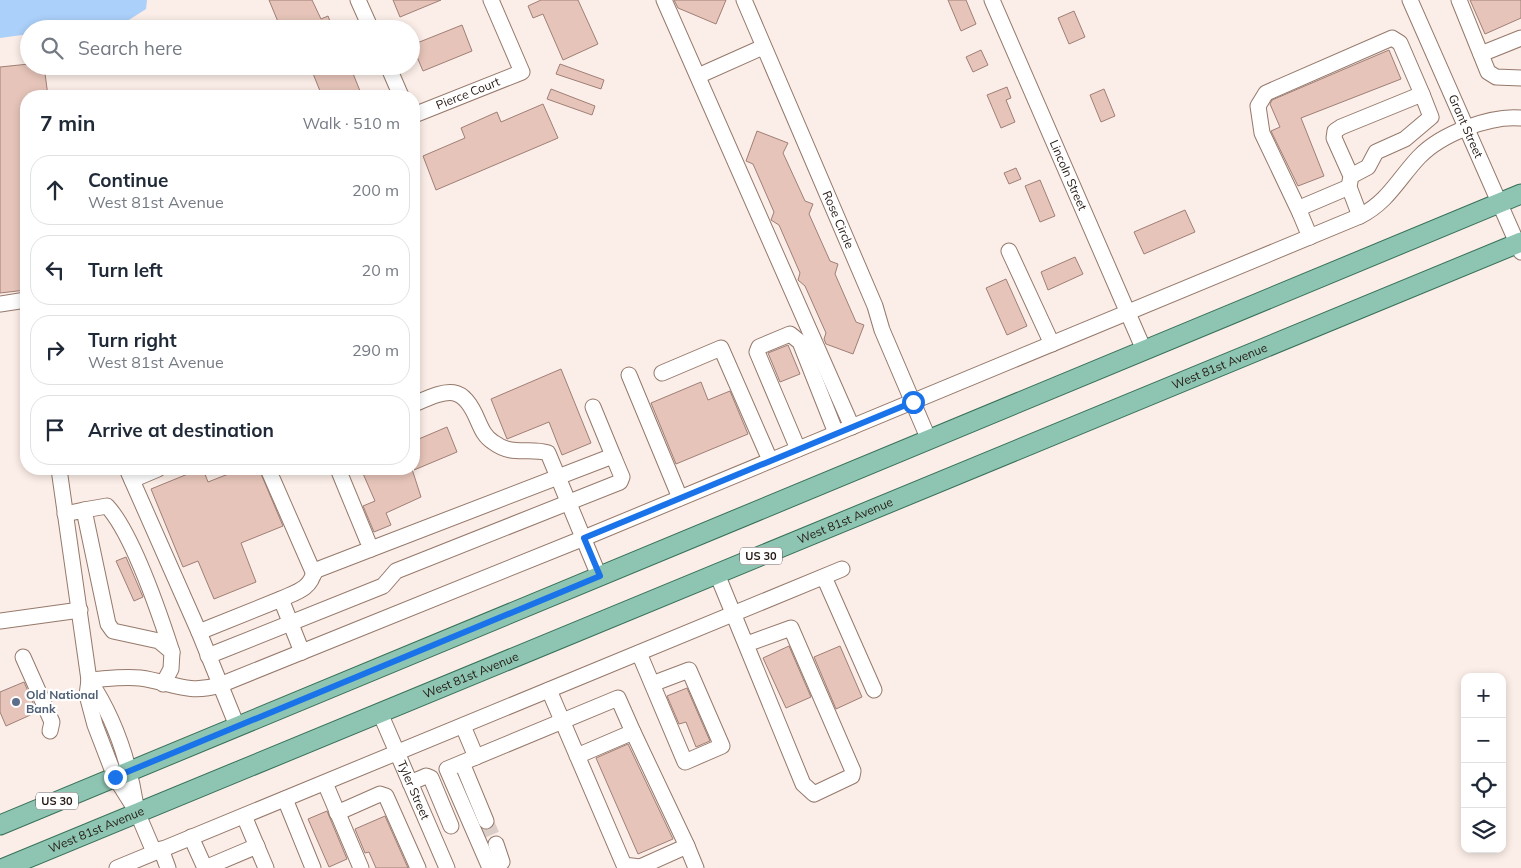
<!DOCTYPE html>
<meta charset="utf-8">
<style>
body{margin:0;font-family:Mulish,sans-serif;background:#f6f6f7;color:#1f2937}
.controls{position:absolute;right:15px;bottom:15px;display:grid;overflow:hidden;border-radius:10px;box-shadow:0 2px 8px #0003}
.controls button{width:45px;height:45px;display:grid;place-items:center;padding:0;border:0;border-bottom:1px solid #e0e1e3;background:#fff;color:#1f2937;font:25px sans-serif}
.stop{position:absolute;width:15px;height:15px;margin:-11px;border:4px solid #1a73e8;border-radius:50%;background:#fff}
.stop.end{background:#1a73e8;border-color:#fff;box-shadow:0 1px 5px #0008}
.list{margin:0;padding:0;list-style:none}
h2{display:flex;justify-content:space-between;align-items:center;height:65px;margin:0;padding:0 20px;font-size:21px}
h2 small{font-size:16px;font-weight:400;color:#747a83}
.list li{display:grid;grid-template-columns:32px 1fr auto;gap:15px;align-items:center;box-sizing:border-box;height:70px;margin:0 10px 10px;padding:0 10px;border:1px solid #e0e1e3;border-radius:20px}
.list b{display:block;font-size:19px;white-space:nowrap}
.list p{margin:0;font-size:16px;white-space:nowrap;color:#747a83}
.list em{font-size:16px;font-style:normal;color:#747a83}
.icon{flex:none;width:28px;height:28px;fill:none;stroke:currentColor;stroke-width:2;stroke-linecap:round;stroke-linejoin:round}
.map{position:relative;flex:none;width:1521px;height:868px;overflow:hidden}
.search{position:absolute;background:#fff;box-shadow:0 2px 8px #0003;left:20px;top:20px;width:400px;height:55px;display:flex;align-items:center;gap:12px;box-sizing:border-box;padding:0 18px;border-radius:28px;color:#747a83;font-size:19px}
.panel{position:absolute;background:#fff;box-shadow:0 2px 8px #0003;left:20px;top:90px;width:400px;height:385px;border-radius:20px}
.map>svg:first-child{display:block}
.water{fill:#abd0f9}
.building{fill:#e6c4b9;stroke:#9f7f76}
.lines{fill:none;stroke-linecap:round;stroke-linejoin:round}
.minor-tunnel{stroke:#dbcdc7;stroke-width:15;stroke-dasharray:15 8;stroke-linecap:butt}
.minor-casing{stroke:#95796b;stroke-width:17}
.major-casing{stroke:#377059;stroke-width:21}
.minor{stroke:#fff;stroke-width:15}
.major{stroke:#8ec5b2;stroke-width:19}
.route{stroke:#1a73e8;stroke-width:6}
.service-dot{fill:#5c6f8a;stroke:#fff;stroke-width:2}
.labels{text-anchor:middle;stroke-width:4.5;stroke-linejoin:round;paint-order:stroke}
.shield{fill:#fff;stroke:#655d5a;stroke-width:1}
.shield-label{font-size:11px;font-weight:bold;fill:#231813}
.street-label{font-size:12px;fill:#231813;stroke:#fff}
.service-label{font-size:12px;font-weight:bold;fill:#4e5e75;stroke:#fff;text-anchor:start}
</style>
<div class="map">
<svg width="1521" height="868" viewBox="0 0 1521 868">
<rect width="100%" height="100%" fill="#fbede7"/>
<path class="water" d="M0 0H147L146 9 124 23 73 29H29V34L0 38Z"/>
<path class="building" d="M269 0H312L321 19 328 16 333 29H281Z
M393 0H441L400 17Z
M541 0H578L598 44 563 60 543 14 533 18 528 6Z
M674 0H726L716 24 678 8Z
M948 0H966L976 24 961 31Z
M1470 0H1521V18L1485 34Z
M1074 11 1085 37 1069 44 1058 18Z
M462 25 472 51 423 71 412 45Z
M981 50 988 65 973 72 966 57Z
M1389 50 1401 79 1301 118 1324 176 1298 186 1271 131 1280 127 1270 104 1272 100Z
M29 64V66H44L48 96H26V290L0 293V67Z
M560 64 604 80 601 89 556 74Z
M310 66H350L362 96H322Z
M1007 87 1011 98 1006 100 1015 122 1001 128 987 95Z
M551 89 595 106 592 115 547 99Z
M1104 89 1115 116 1101 122 1090 95Z
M543 104 558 138 436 190 423 156 465 138 461 128 497 112 501 122Z
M757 131 788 143 783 153 805 201 813 204 809 214 830 261 838 264 835 274 856 322 864 325 853 354 826 344 824 339 826 333 805 286 798 280 800 273 779 225 771 220 774 212 753 164 746 161Z
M1016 168 1021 179 1009 184 1004 173Z
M1040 180 1055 216 1040 222 1025 186Z
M1185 210 1195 232 1144 254 1134 232Z
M1075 257 1083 274 1048 290 1041 272Z
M1006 279 1027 326 1007 335 986 288Z
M788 345 800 374 780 382 768 353Z
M561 369 591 443 562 455 549 422 507 439 491 399Z
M701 382 708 400 730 391 748 434 676 464 651 403Z
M447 427 457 452 414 470V441Z
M200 469H203L208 482 241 469H259L283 526 241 543 256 582 214 599 198 561 183 567 151 489Z
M361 469H412L421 497 386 513 391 525 374 532 363 506 375 501Z
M126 557 143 597 134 601 116 561Z
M789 646 811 697 786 708 763 658Z
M840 646 862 697 836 709 814 657Z
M24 682 37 712 6 726 0 712V692Z
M687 688 710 741 696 747 686 722 679 724 667 696Z
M628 744 673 839 638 854 596 758Z
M327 811 347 859 329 867 308 819Z
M385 816 408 868H376L369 852 365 853 355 829Z"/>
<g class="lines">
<path class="minor-tunnel" d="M486 821 496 844"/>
<defs>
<g id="minor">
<path d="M358 0 371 29"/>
<path d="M664 0 852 427"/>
<path id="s1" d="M744 0 875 306 882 330 929 440"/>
<path id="s2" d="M992 0 1144 350"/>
<path id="s3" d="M1410 0 1521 252"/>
<path d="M1459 0 1488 72 1496 77 1521 78"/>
<path d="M1481 54 1521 38"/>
<path d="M388 66 401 96"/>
<path d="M698 76 763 47"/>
<path id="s4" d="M414 115 522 72 491 0"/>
<path d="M1351 176 1368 167 1376 152 1405 139 1431 117 1422 94 1341 127 1335 131 1334 138 1351 176 1349 187 1360 216"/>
<path d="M1300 213 1262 133 1258 106 1266 93 1392 38 1400 43 1422 94"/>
<path d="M1310 237 1300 213 1302 207 1349 187"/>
<path d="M1009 251 1052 344"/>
<path d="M0 304 26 300"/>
<path d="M662 373 721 348 770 460"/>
<path d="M629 375 680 498"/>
<path d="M414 404C447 390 462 382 478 421 482 430 485 437 493 442 513 457 528 447 548 453L599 576"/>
<path d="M593 407 614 458"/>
<path d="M798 449 757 352 759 347 790 334 800 342 836 433"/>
<path d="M59 469 89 680 87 695 95 725 115 777 137 812 154 852"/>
<path d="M127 469 199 632"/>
<path d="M268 469 314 574"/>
<path d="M132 480 158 469"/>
<path d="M84 510 107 506C132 533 160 615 172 652"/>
<path d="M65 514 84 510 108 624 113 631 159 641 172 652 171 669 163 684"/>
<path d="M717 574 803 784 814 794 852 776 853 771 791 628 747 644"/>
<path d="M824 577 874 690"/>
<path d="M281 599C296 592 311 589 314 571L371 549 338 469"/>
<path d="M0 621 80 610"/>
<path d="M639 653 685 762 722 746 689 670 652 684"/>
<path d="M208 656 383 586 396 571 620 482 622 477 614 458 610 457 371 549"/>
<path d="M23 657 52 722 50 731"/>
<path d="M89 680C106 679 123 676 140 678 171 682 187 695 220 685L584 538 1360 216C1388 202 1399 178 1419 157 1441 134 1490 115 1521 118"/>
<path d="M89 680C114 717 129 762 136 806"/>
<path d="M549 690C574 748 599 806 624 865L640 867 687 846 633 732 577 756"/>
<path id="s5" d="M380 713 447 868"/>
<path d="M237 726 199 632 281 599 302 652"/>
<path d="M463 726 476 757"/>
<path d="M462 763 486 821"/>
<path d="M325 783 361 868"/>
<path d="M410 783 426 776 431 778 451 826"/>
<path d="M285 799 313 868"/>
<path d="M337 813 380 794 386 796 418 868"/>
<path d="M244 816 266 868"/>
<path d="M191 837 205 868"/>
<path d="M496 844 502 862 496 868"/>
<path d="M687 846 696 868"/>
<path d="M161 849 168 868"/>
<path d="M117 868 842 569"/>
<path d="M205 868 257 846"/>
<path d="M490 868 447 769 618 698 633 732"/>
</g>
<g id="major">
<path d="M0 825 1521 194"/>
<path id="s6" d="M4 868 1521 242"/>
</g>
</defs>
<use href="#minor" class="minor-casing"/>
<use href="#major" class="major-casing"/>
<use href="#minor" class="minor"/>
<use href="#major" class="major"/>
</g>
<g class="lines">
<path class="route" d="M115 777 600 576 584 538 913 402"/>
</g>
<circle class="service-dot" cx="16" cy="702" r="5"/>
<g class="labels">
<g class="shield">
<rect x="740" y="547.5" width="42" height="17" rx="4"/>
<rect x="36" y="792.5" width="42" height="17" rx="4"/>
</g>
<g class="shield-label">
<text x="761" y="560">US 30</text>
<text x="57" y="805">US 30</text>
</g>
<g class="street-label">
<text dy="4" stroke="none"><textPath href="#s4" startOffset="58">Pierce Court</textPath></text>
<text dy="4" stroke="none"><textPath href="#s3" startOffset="138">Grant Street</textPath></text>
<text dy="4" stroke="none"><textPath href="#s2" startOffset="191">Lincoln Street</textPath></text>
<text dy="4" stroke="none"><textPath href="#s1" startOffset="239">Rose Circle</textPath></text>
<text dy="4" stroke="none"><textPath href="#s6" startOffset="1315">West 81st Avenue</textPath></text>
<text dy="4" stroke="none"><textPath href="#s6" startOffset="910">West 81st Avenue</textPath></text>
<text dy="4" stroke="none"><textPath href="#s6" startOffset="505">West 81st Avenue</textPath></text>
<text dy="4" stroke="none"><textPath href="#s5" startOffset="84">Tyler Street</textPath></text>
<text dy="4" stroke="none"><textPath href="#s6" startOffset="100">West 81st Avenue</textPath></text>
</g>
<g class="service-label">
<text x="26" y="699">Old National<tspan x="26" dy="14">Bank</tspan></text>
</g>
</g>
</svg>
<div class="controls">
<button>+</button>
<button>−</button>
<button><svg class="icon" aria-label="locate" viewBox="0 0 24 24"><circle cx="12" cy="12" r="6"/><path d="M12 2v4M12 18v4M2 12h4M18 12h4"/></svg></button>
<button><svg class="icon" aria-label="layers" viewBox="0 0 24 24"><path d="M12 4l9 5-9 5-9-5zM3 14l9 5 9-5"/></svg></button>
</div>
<div class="stop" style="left:913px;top:402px"></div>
<div class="stop end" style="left:115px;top:777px"></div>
<div class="search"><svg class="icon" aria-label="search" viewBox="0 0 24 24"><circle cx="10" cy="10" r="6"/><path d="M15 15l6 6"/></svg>Search here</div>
<section class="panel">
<h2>7 min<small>Walk · 510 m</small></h2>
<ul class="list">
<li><svg class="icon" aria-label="ahead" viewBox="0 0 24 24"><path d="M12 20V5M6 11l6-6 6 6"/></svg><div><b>Continue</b><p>West 81st Avenue</p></div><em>200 m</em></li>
<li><svg class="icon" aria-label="left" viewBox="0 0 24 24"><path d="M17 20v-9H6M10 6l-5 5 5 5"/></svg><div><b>Turn left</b></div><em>20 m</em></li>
<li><svg class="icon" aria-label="right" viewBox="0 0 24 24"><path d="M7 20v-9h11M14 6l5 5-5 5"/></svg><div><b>Turn right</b><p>West 81st Avenue</p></div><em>290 m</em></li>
<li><svg class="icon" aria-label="arrive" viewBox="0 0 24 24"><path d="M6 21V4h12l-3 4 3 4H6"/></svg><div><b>Arrive at destination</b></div></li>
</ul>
</section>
</div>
